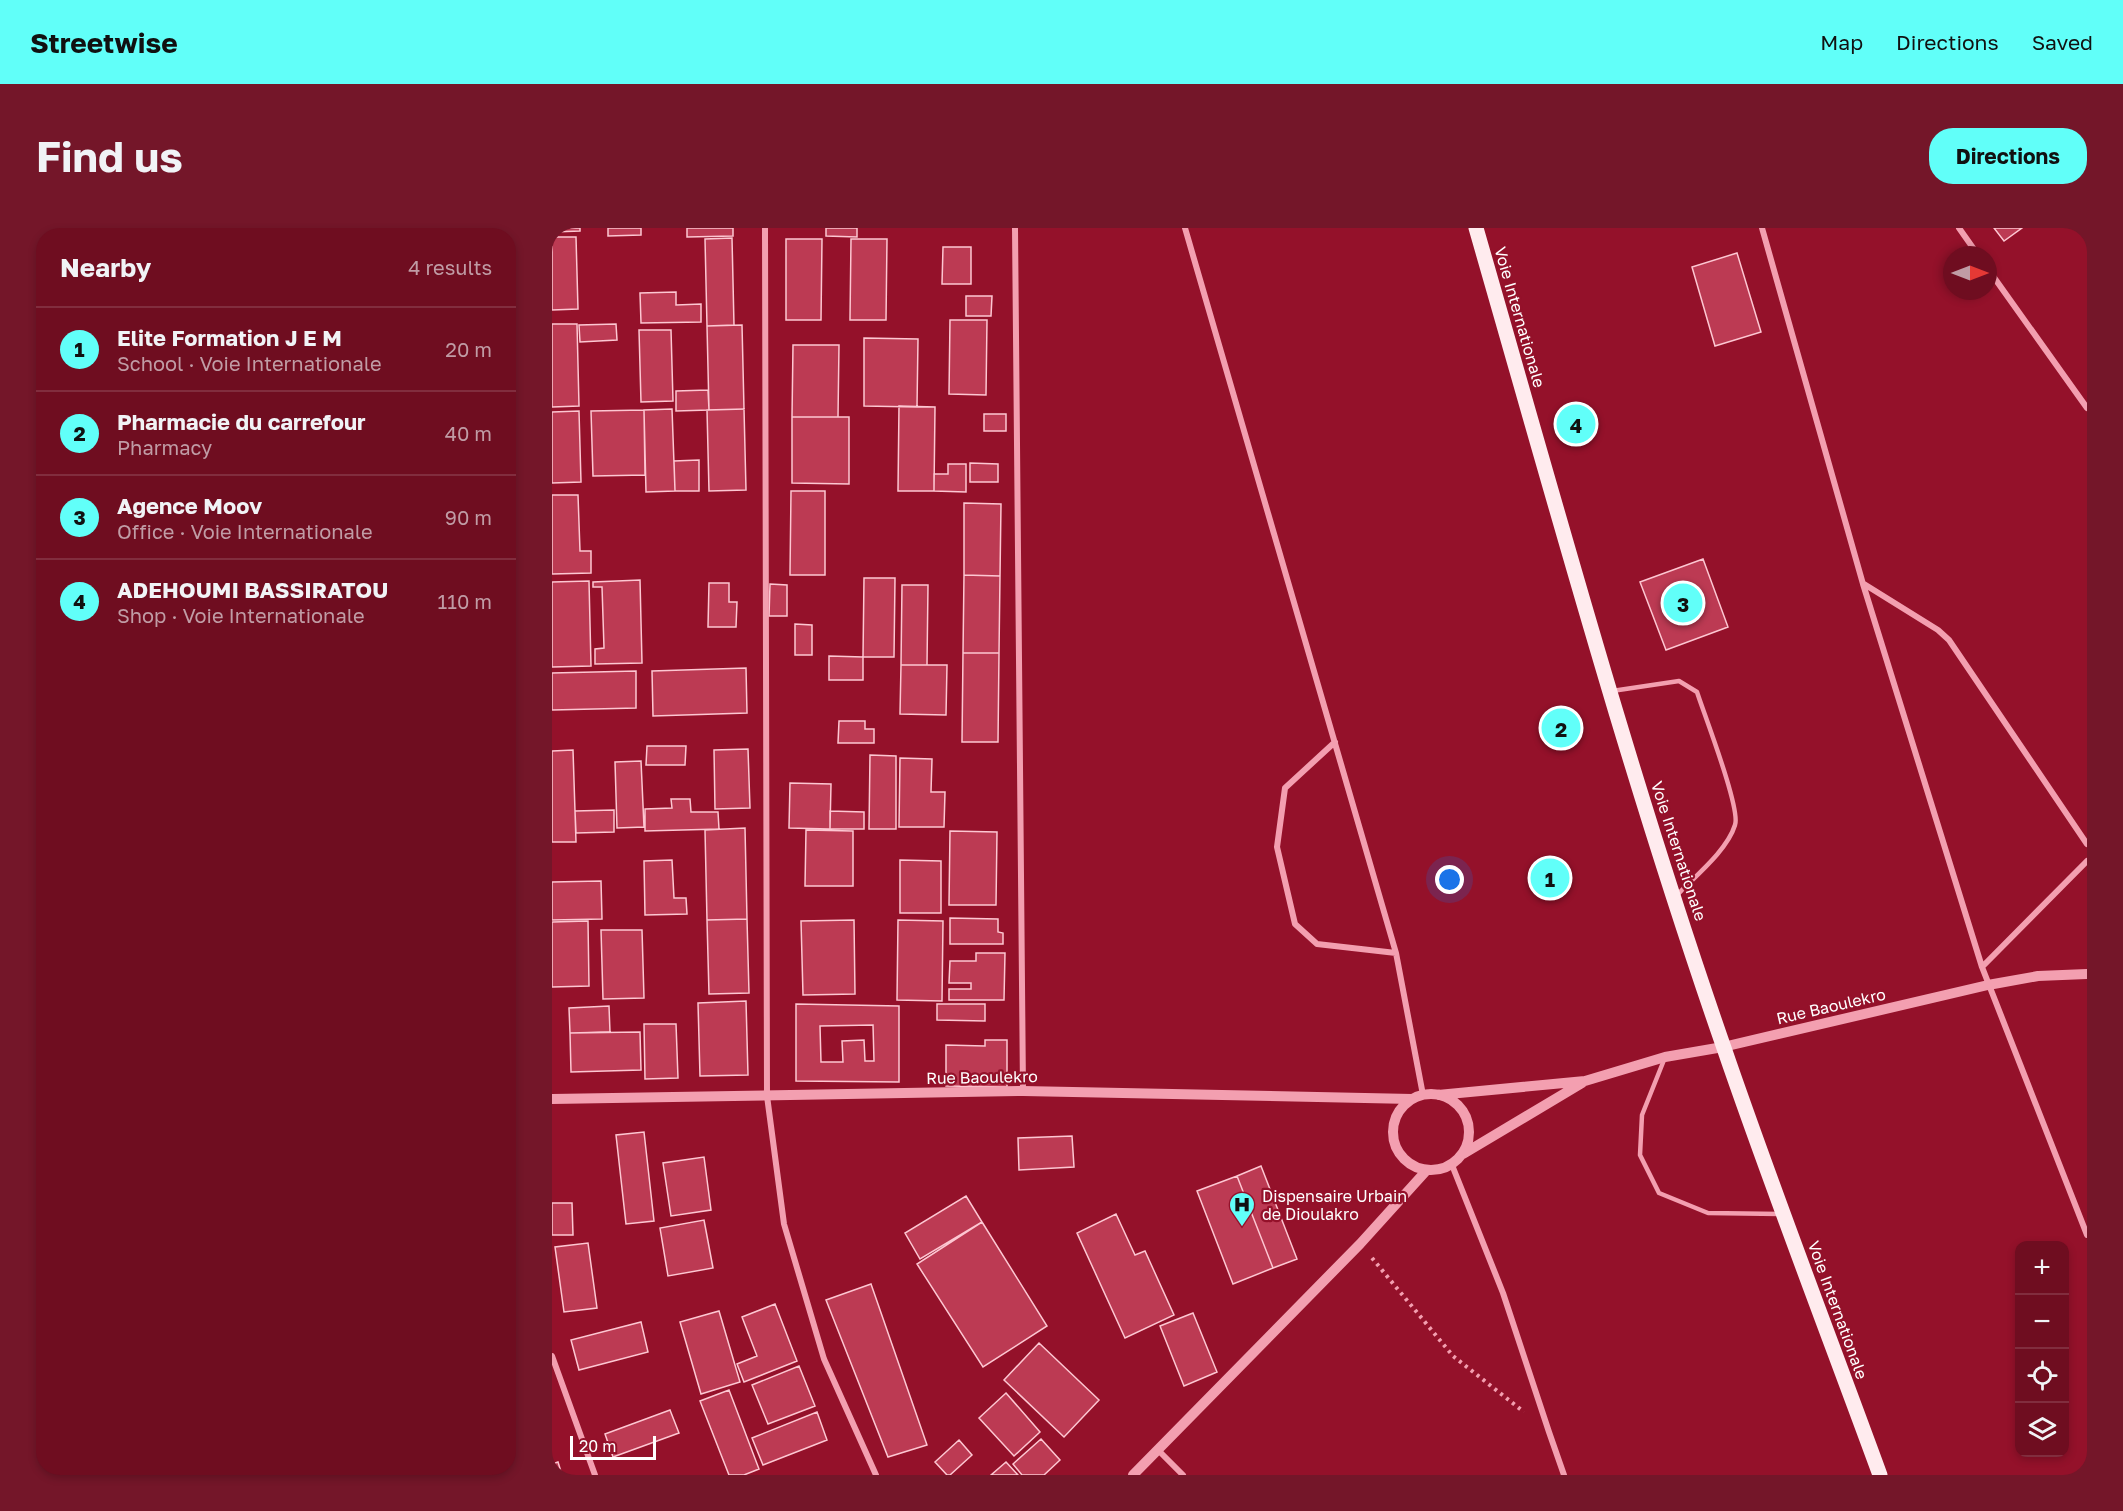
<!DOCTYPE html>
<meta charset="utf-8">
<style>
body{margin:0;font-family:"Golos Text",sans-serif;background:#741629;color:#f1f3f6}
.controls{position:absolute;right:18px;bottom:18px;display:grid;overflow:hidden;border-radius:12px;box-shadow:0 3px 9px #0003}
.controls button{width:54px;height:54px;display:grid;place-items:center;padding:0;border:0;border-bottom:2px solid #812d3e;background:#6f0d20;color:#f1f3f6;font:30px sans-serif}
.compass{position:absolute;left:1391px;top:18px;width:54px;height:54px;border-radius:50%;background:#6f0d20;box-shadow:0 3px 9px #0003;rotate:90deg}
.scale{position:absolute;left:18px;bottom:15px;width:86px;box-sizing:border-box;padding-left:6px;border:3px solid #fff;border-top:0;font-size:16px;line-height:21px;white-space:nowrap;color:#fff;-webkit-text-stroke:4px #94112a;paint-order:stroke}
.you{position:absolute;left:898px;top:652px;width:21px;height:21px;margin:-15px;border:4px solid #fff;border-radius:50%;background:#1a73e8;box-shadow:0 0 0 9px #1a73e833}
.badge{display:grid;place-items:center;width:39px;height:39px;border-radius:50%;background:#61fff9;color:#111;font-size:20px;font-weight:700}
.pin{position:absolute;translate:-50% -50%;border:3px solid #fff;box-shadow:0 2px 6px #0006}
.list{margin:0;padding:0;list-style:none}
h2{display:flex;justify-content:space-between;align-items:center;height:78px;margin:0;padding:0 24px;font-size:26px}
h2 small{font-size:20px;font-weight:400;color:#c09ca5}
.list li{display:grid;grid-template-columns:39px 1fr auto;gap:18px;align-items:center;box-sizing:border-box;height:84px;padding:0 24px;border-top:2px solid #812d3e}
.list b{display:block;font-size:22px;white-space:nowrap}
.list p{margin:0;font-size:20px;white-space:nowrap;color:#c09ca5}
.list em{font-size:20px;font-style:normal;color:#c09ca5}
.icon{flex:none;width:33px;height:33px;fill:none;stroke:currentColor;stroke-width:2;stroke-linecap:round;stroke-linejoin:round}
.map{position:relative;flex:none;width:1535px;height:1247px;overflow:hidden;border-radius:24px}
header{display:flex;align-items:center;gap:36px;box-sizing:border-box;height:84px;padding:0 30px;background:#61fff9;color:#111}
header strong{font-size:28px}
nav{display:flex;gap:33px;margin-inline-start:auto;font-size:21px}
.intro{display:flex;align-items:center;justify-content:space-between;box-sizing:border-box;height:144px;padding:0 36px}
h1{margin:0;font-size:42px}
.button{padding:15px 27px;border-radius:24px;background:#61fff9;color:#111;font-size:21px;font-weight:700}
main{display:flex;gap:36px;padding:0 36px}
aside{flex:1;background:#6f0d20;border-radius:24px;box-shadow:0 3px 9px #0003}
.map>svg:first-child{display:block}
.building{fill:#bc3a53;stroke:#fdc7d2;stroke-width:1.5;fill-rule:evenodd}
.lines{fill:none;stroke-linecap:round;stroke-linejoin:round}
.path{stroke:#f39fb0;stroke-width:4;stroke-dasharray:3 4.5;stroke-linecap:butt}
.service{stroke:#f39fb0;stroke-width:4.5}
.minor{stroke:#f39fb0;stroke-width:6}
.tertiary{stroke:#f39fb0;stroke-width:10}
.primary{stroke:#ffebee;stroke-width:15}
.labels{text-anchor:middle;stroke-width:4.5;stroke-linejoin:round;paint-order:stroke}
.street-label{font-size:16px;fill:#fff;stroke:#94112a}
.poi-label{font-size:16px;fill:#fff;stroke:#94112a;text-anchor:start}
</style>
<header>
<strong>Streetwise</strong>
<nav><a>Map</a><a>Directions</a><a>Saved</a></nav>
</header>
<div class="intro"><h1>Find us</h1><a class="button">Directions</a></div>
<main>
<aside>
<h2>Nearby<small>4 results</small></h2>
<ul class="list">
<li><span class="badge">1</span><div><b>Elite Formation J E M</b><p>School · Voie Internationale</p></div><em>20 m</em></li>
<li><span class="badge">2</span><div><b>Pharmacie du carrefour</b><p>Pharmacy</p></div><em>40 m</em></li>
<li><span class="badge">3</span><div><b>Agence Moov</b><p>Office · Voie Internationale</p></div><em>90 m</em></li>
<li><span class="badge">4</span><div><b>ADEHOUMI BASSIRATOU</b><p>Shop · Voie Internationale</p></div><em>110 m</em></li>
</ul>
</aside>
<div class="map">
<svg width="1535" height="1247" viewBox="0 0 1535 1247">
<rect width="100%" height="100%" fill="#94112a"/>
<path class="building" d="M0 0H28V3L0 4Z
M56 0H89V7L56 8Z
M135 0H181V8L135 9Z
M274 0H305V9L274 8Z
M1442 0H1470L1452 13Z
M0 9H24L26 81 0 82Z
M180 10 182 97 155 98 153 11Z
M234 11H270L269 92H234Z
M299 11H335L334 92H298Z
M391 19H419V56H390Z
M1185 25 1209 104 1163 118 1140 39Z
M124 64V77L149 76V94L89 95 88 65Z
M414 68H440L439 88H414Z
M398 92H435L434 167 397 166Z
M0 96H25L27 178 0 179Z
M64 96 65 112 28 114 27 97Z
M190 97 192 181 157 182 155 98Z
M87 102H119L121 173 89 174Z
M312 110 366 111 365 179 312 178Z
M241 117H287L286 189H240Z
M156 162 157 182 124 183V163Z
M347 178 383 179 382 263H346Z
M120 181 123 263 94 264 92 182Z
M192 181 194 262 157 263 155 182Z
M92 182 93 247 41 248 39 183Z
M27 183 29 254 0 255V184Z
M432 186H454V203H432Z
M240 189H297V256L240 255Z
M147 232V263H123L122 233Z
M418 235 446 236V254H418Z
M396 236H414V264L382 263V246H396Z
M239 263H273V347H238Z
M0 267H26L28 323H39V345L0 346Z
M412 275 449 276 448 348 412 347Z
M1151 331 1176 399 1114 422 1088 354Z
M412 347 448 348 447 425H411Z
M312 350H343L342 429H311Z
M88 352 90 435 43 436V421L52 420 50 359H41V354Z
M37 353 39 438 0 439V354Z
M157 355H177V374H185L184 399H156Z
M218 356 235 357V388H217Z
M350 357H376L375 437H349Z
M243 396 260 397V427H243Z
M411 425H447L446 514H410Z
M277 428 311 429V452H277Z
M349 437H395L394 487 348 486Z
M194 440 195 485 101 488 100 443Z
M84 443V480L0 482V445Z
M287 493H313V501H322V515H286Z
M95 518H134L133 537H94Z
M196 521 198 580 163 581 162 522Z
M21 522 24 614H0V523Z
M318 527 344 528V601H317Z
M348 530 380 531 379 564H393L392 599H347Z
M89 533 92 599 65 600 63 534Z
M238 555 279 556 278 601 237 600Z
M119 571H138L139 584H166L167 601 93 603V581L120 580Z
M62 582V604L24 605 23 583Z
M278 583 312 584V601H278Z
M193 600 195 691 155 692 153 602Z
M254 602 301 603V658H253Z
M398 603 445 604 444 677H397Z
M120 632 122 670H134L135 686 93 687 92 633Z
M348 632 389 633V685H348Z
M49 653 50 691 0 692V654Z
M398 690 446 691V704L451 705V716H398Z
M195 691 197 765 157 766 155 692Z
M302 692 303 766 251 767 249 693Z
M346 692 391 693 390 773 345 772Z
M36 693 37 758 0 759V694Z
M49 702H90L92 770 51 771Z
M424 725H453L452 772H397V761H419V755H397L398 733H424Z
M194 773 196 847 148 848 146 775Z
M244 776 347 778V854L244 853ZM321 797 322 833H313L312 812 290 813 291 834H269L268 798Z
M385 776H433V793L385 792Z
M57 778 58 804 18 805 17 780Z
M92 796H124L126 850 93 851Z
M88 804 89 842 19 844 18 805Z
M433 812H455V859L394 858V817L433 818Z
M92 904 102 993 74 996 64 907Z
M520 908 522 939 467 942 466 910Z
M152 929 159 982 119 988 111 935Z
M709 938 745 1031 721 1040 685 948Z
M685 948 721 1040 681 1056 645 963Z
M414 968 430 994 368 1031 353 1005Z
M0 975H20L21 1007H0Z
M564 986 583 1027 593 1023 622 1087 573 1110 525 1005Z
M152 992 161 1040 116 1048 108 1000Z
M430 994 495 1098 431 1139 365 1036Z
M36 1015 45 1080 12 1084 3 1019Z
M319 1056 375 1217 336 1229 274 1072Z
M223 1076 245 1133 192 1154 185 1136 205 1128 190 1089Z
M167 1083 188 1154 149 1166 128 1094Z
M641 1085 665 1144 632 1158 608 1098Z
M89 1094 96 1124 27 1142 19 1112Z
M487 1115 547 1172 512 1209 452 1152Z
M247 1138 263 1178 216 1196 200 1157Z
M177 1162 207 1241 192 1247H177L148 1173Z
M454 1165 488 1204 462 1228 427 1190Z
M118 1182 127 1205 61 1229 53 1206Z
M265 1184 275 1212 211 1237 200 1210Z
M489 1211 508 1232 492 1247H470L461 1236Z
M407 1212 420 1227 398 1247H395L383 1234Z
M6 1234 10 1247H0V1236Z
M454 1234 466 1247H439Z"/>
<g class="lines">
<path class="path" d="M820 1030 901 1128 972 1184"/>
<path class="service" d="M1060 463 1127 453 1145 464C1152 486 1189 581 1183 597 1175 623 1142 649 1124 668
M1112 832 1090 887 1088 927 1107 965 1156 985 1229 986"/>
<path class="minor" d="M213 0 215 868 232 996 272 1131 324 1247
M463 0 471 863
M633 0 844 725 871 867
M1210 0 1311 356 1430 739 1535 1007
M1407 0 1426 27
M1436 41 1535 180
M1312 356 1386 402 1397 412 1535 616
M783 514 733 560 725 619 743 696 765 716 844 725
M1430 739 1535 633
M900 937 951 1065 997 1204 1012 1247
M0 1128 43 1247
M607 1223 631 1247"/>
<path class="tertiary" d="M841 904a38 38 0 1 1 76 0a38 38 0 1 1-76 0Z
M886 867 1033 853 1113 829 1171 819 1436 757 1486 748 1535 746
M0 871 471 863 860 871
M911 926 1030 855
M581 1247 808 1016 874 943"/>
<path class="primary" d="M924 0C1003 274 1078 550 1172 820 1221 963 1276 1105 1328 1247"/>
</g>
<defs>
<symbol id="hospital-pin" viewBox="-11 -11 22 30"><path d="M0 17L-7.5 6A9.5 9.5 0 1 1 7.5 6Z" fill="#61fff9" stroke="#94112a"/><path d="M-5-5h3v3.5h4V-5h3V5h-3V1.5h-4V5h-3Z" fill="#111"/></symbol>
</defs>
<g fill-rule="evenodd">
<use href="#hospital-pin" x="675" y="962" width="30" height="40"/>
</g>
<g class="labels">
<g class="street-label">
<text transform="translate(968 89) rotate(74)" y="6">Voie Internationale</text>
<text transform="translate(1127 623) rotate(72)" y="6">Voie Internationale</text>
<text transform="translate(1279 778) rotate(-13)" y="6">Rue Baoulekro</text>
<text transform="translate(430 849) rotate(-1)" y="6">Rue Baoulekro</text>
<text transform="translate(1286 1082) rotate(70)" y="6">Voie Internationale</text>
</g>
<g class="poi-label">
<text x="710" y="974">Dispensaire Urbain<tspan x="710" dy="18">de Dioulakro</tspan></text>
</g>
</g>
</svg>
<div class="controls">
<button>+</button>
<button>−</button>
<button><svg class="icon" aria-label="locate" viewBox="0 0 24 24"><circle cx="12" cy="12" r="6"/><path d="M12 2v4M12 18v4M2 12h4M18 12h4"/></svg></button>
<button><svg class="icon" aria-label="layers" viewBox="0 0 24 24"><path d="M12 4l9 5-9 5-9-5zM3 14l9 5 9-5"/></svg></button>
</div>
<svg class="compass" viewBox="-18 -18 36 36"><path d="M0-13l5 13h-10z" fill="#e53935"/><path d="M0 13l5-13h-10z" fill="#c09ca5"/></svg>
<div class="scale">20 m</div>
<div class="you"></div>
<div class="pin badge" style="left:998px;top:650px">1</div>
<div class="pin badge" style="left:1009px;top:500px">2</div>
<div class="pin badge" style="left:1131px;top:375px">3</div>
<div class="pin badge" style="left:1024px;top:196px">4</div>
</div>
</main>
